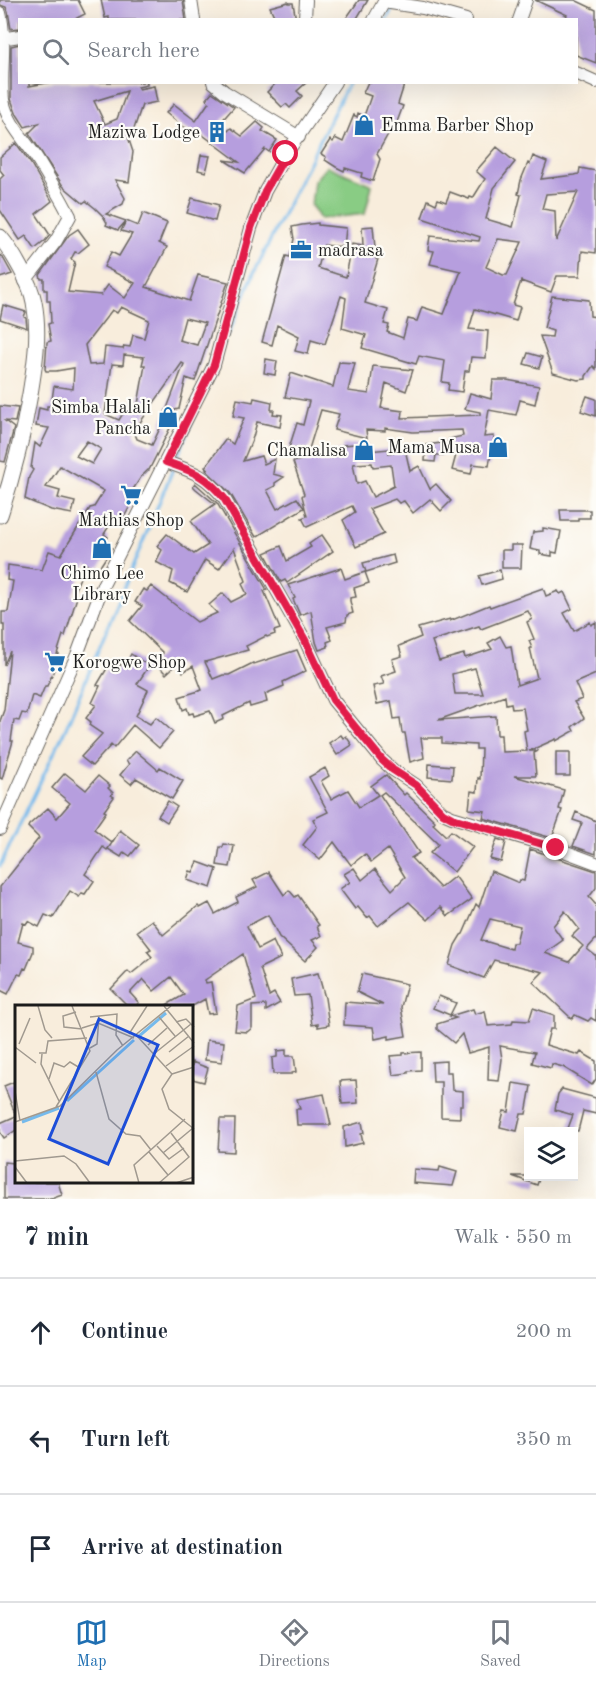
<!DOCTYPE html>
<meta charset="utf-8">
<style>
body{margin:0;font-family:"Old Standard TT",serif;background:#f6f6f7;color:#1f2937}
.controls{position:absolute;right:18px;bottom:18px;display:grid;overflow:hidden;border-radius:0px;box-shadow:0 6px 24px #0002}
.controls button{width:54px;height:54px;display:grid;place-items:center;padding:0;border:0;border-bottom:2px solid #e0e1e3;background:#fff;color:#1f2937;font:30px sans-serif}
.stop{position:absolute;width:18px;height:18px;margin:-14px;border:4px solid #e11d48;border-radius:50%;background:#fff}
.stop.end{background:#e11d48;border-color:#fff;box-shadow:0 2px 6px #0008}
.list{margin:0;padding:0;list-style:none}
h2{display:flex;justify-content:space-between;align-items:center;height:78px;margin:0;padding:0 24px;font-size:26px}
h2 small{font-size:20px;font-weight:400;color:#747a83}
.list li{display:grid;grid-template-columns:39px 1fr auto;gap:18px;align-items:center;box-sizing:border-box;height:108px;padding:0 24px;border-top:2px solid #e0e1e3}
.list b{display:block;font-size:22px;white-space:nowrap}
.list em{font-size:20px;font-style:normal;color:#747a83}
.icon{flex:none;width:33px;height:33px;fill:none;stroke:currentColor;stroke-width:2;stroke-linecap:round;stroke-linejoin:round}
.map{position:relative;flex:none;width:596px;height:1199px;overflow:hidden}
.search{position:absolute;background:#fff;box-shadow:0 6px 24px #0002;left:18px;right:18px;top:18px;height:66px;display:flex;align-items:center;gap:15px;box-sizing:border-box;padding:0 21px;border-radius:0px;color:#747a83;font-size:22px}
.sheet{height:402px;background:#fff}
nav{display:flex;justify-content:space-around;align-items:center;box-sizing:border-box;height:84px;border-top:2px solid #e0e1e3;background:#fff;font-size:16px;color:#747a83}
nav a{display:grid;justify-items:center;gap:3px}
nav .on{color:#1f6fb2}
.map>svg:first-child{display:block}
.green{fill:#89cc84;stroke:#527450;stroke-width:1.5}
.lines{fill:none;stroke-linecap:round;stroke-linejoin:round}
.stream{stroke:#75baec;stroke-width:3}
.building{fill:#b69ede;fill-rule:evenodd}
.minor-casing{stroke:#69655f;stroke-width:14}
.tertiary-casing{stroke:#69655f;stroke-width:17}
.minor{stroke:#fff;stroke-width:12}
.tertiary{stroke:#fff;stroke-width:15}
.route{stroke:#e11d48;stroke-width:8}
.labels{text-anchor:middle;stroke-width:4.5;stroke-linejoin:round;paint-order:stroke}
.poi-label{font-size:18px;fill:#1c1c1c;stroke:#fdfcf7;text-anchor:end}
.inset-river{fill:none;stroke:#75baec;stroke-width:3}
.inset-road{fill:none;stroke:#a0998f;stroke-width:1.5}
.view{fill:#1d4ed8;fill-opacity:0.15;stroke:#1d4ed8;stroke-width:3}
.inset-edge{fill:none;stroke:#1c1c1c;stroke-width:3}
</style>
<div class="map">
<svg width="596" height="1199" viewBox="0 0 596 1199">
<rect width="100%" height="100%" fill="#fdfcf7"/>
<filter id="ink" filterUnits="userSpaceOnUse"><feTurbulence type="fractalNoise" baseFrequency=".0167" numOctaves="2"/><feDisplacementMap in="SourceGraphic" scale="12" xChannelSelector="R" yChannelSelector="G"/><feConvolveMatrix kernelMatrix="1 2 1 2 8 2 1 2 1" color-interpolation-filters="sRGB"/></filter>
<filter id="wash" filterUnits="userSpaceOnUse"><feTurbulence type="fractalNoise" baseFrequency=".008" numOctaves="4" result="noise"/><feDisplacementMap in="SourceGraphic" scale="24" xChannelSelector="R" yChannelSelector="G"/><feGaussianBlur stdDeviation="1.35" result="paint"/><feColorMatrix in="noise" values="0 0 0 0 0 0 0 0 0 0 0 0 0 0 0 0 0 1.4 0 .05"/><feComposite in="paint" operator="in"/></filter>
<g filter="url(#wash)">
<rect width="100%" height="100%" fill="#f8eddc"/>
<path class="green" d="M327 166 372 185 365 214 320 219 311 205 314 181Z"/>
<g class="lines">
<path class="stream" d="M386 20 393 8
M228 335 254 273 349 82
M175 463 193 419
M0 866 66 728 173 469"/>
</g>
<g id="blocks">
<path class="building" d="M0 0H78L85 14 73 20H20V28L11 29 8 11 6 7 0 5Z
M101 0H183L186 20H109V17L105 18Z
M359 0H368L356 20H345Z
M535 0H575L596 10V63L576 55V20H565L567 15Z
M288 2V3H293L296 20H276L270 7Z
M20 44V82H29V86L52 82H147V85L138 87 139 89 154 86 157 102 142 105 132 135 128 137 133 152 129 182 115 180 125 198 123 204 106 214 126 221 118 230 106 225 107 223 103 216 95 208 86 201 83 203 63 186 29 133 39 123 25 127 16 113 11 99V46ZM127 91 117 119 105 124 94 101Z
M277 82H307L297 91 302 96 290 108 286 104 282 107 267 92Z
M368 82H405L398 104 403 106 394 130 391 129 377 154 380 159 373 181 361 177 362 173 358 172 345 168 344 171 336 167 325 160 326 157 321 154 330 140 333 142 335 138 343 142 354 115 357 117 358 113 364 116 371 96 363 93Z
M212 92 234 107 220 123 228 131 231 128 242 136 257 122 264 128 262 131 277 140 269 152 265 149 245 173 224 160 239 162 200 133 198 135 182 126 166 113 174 104 196 121 209 102 206 99Z
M16 143 31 164 52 201 36 214 50 235 45 241 35 249 26 236 20 240 0 210V179L4 175 0 170V157Z
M497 147 515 162 494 188 486 219 513 227 521 195 518 194 521 180 528 163 530 164 533 156 547 162 541 179 575 175 579 174 580 168 596 171V253L582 251 580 276H557L551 292 521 281 513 305 520 307 516 321 475 309 469 329 488 331 486 358 471 357 469 371H465L462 392 448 390 449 383 442 382 445 361 419 356 416 364 362 348 366 335 342 328 346 298 341 296 325 344 311 340 308 354 295 351 299 336 277 325 272 345 262 342 286 256 290 257 294 239 292 227 302 225 318 223V225L346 228 344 247 324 245 318 268 346 277 352 244 363 246 362 227 373 226 376 259H378L365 303 388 310 384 324 389 325 387 332 403 338 408 319 417 321 422 307 444 314 461 271 430 264 434 251 428 250 430 236 479 241 480 237 422 218 428 200 436 204 438 199 446 202 450 192 469 199 470 197 473 198 485 179 476 171ZM578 192 556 241 555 211 542 209 546 194ZM498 239 522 242 507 275H503L486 267Z
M201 155 210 156 206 172 198 170Z
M192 198 219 205 215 221 187 213Z
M143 213 167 223 159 243 167 247 165 251 146 287 189 301 198 275 228 282 195 381 186 378 179 409 175 410 167 426 161 424 184 364 182 363 134 431 137 439 152 445 162 424 170 428 149 470H148L141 477 132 491 137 493 121 523 114 518 104 534 108 537 105 543 112 548 99 568 97 567 95 570 86 564 72 596 77 597 65 636 63 635 57 654H59L52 675 47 686H45L40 698 32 695 27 714 22 713 19 721 14 720 11 741H13L2 779 0 778V721L4 710 10 651 4 665V625H2V612H8L13 581 7 580 8 565 42 570 49 551 61 555 90 508 94 507 104 491 60 466 46 487 60 491 58 498 75 502 72 514 51 510 25 499 29 477 33 470 31 468 35 443 40 447 49 428 36 426 39 408 47 410V406H51L54 386 73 389 74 368 56 371H46L45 369 47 342 51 341 48 324 51 323 50 301H47V290H44V279H41L40 275 69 235 78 229 89 244 78 253 75 252 71 259 75 262 68 292 101 295 108 285 125 298 135 283 104 267 111 252 119 256 132 234 121 231 126 221 138 226ZM121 307 149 320 144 338 133 335 130 347 124 346 123 349 105 347 103 364 89 365 85 345 112 310 117 313ZM185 318 205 323 197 345 179 340ZM124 355 144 357 142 365H145L137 410 128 405 119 420 105 414 112 364 123 365ZM87 441 101 449 92 464 76 456Z
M0 255 2 256 12 274 0 278Z
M552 296 589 300 590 316 596 317V369L593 366 586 376V379L578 380 553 373 540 336 552 337 553 331 544 328Z
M3 305 26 312 24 317 26 318 27 328 0 319Z
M528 353 542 357 539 368 524 364Z
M266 359 277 361 275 375 264 373Z
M339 362 355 363 348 391 369 394 373 366 413 370 406 391 386 383 381 408 403 411 402 418 480 415V412L465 409 470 393 491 399 493 380H507L539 386 535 404 520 400 516 415 489 410 484 437 494 436 493 453H491L489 466 473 464 471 474 452 470 456 455H436L435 462 425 461 426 445 449 442V439L463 436 462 430 413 432 385 428V431L366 430 367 438 334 430 339 414 321 410 309 449 289 448 297 423 303 425 309 401 285 397 291 373 333 387Z
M587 396 596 399V416L581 411Z
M254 398 272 402 271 410H274L273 414 282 415 280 427 257 422 253 437 243 461 261 456 264 464 275 459 273 474 284 477 275 483V486L267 490 277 509 297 498 304 508 256 537 230 493 206 470 208 469 205 467 226 439 233 444 244 418 233 416 237 399 253 402Z
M0 406 18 408 15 422 5 421 14 428 5 462 0 461Z
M367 443 368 451 389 449V453L405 449 410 471 419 466 430 489 436 484 451 501 441 511 430 499 413 513 404 501 399 503 395 499 369 509 384 534 356 547 343 520 355 512 352 506 307 527 302 518 307 516 302 496 304 494 293 462 343 450V445ZM372 463 373 467 391 465 394 486 373 497 365 481 357 484 353 464Z
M195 483 217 503 267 590 264 591 280 629 274 631 275 634 267 637 266 636 246 646 248 650 205 662 213 679 223 675H229L253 663 254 664 297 650 306 671 283 682 284 686 265 694 267 702 250 707 249 703 223 716 224 719 215 723 210 711 194 716 193 713 189 714 187 708 183 710 179 697 202 690 193 666 183 672 178 663 166 674 154 661 163 653 130 621 142 606 135 602 143 589 147 591 151 586 197 622 217 613 209 605 223 593 231 602 247 594 242 584 246 581 234 548 219 569 205 560 187 592 170 583 173 571 156 562 162 550 157 546 167 534 194 554 208 545 191 521 215 504 196 489 193 486Z
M560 510H590V518H578V521H561Z
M543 528 561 531 557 553 552 552V556L540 554V551L530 549 533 532 543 531Z
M322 535 333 551 287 583 285 580 281 582 265 553 281 546 287 561 311 547 309 544Z
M511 545H522L521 568H502V550H511Z
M393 555 395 563 366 572 363 563Z
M341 568 345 579 365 572 369 583 354 588 356 597 350 598V601L353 613 347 615 346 622 327 627 332 640 327 642 328 647 319 650 316 642 311 611 300 615 293 599 295 598 288 585Z
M500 570 502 579 482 585 479 576Z
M543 588 546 596 558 591 560 594 564 592 572 609 564 613 574 631 590 622 591 625 596 622V674L575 683 582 699 574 702 584 718 572 727 574 731 556 741V739L529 751H538L534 753 536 776H514L564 790 559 809 562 810 552 838 483 818 485 811 469 809 471 791 477 792 478 778 480 779 481 749H476V745L442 743V738H421L424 758 410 762 405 733H402L400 718 394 719 391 701 377 704 373 686 384 684 381 676 396 671 392 659 402 656 399 646 421 637 418 628 450 619V621L489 605 490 607ZM528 611 532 619 527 622 534 639 529 641 532 648H530L537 678 517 685 511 646 506 647 500 636 488 643 492 649 465 658 464 654 439 661 432 641 479 626 481 629ZM475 668 483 694H455L452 674ZM505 696 506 704 511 703 512 709 523 708 527 730 524 731 527 751 502 752 501 735H497L496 716 438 720Z
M131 654 149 666 137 684 148 690 136 716 150 724 156 717 173 732 159 748 133 725 114 748 111 745 92 766 81 757 102 734 89 725 91 722 86 718 96 705 92 703 100 686 97 685 109 665 118 669 123 661 126 663Z
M341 735 343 738 346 736 352 745 337 755 329 743Z
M136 751 158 770 160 767 183 781 172 799 136 778 131 784 120 775 129 764 126 761Z
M556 752H570V776H556Z
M429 764 453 766 452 779 428 777Z
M325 768 329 776 321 781 331 799 348 790 359 807 378 795 371 786 386 775 404 795 406 793 435 821 433 824 446 836 451 831 473 847 454 872 430 853 438 844 384 792 380 795 419 853 411 858 440 888 455 876 472 899 448 916 441 907 428 920 409 902 378 926 370 916 367 918 358 907 355 909 340 889 350 882 344 874 354 868 362 880 375 869 392 890 405 877 388 849 371 862 365 854 351 865 334 842 320 860 303 845 317 827 313 819 328 812 309 777Z
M65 773 86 790 98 776 110 786 108 788 113 793 111 795 114 797 104 811 106 812 94 829 112 843 107 850 103 847 85 874 94 881 85 894 82 893 79 897 70 891 53 918 45 915 39 927 28 921 26 924 23 923 18 942 33 946V952L26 969 24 968 21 975 18 974 8 994 0 990V887L39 838 28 827 29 825 48 808 57 818 70 803 52 788Z
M168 801 177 807 167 822 158 816Z
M576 812 596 821V854L573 846 582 823 573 820Z
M120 830 139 845 130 856 124 852 121 857 108 849Z
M497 839 506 842 501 862 490 859Z
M224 844 234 846 230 867 217 865 220 847H223Z
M530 849 596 871V888L589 897 596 905V939L587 949 596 956V1021L591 1018 588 1021 575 1015 572 1019 533 982 543 972 494 960 484 978 449 965 455 945 461 935 463 934 476 904 479 907 491 871 519 883 520 880 524 881ZM565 911 579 929 572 936 583 946 569 962 545 953 563 940 553 926ZM490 919 520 926 516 943H512L511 949 481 940Z
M198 862 217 869 211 888 187 880 190 871 193 872Z
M269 872 284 895 289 890 295 897 298 895 319 925 317 926 321 936 312 940 318 947 305 961 279 937 268 915 247 926 258 949 273 941 281 958 260 968 269 996 274 993 280 1003 266 1011V1005L252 1006V1028L247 1032 235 1031 238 1006 256 999 243 954 205 980 206 983 211 982 216 1013 208 1014 205 999 191 1007H163L184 995 171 977 154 991 143 979 130 993 139 1003 134 1007H129L111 989 128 971 131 974 152 957 147 951 151 949 137 931 152 920 163 935 198 906 200 908 209 903 215 914 238 902 236 897 257 887 253 880Z
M318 973 325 998 329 1025 318 1027V1024L312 1025 308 995 294 996 291 979Z
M362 974 407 984 401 1007 406 1036 389 1039V1036L375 1039 373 1027 344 1025 345 1002 383 1005 357 992Z
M439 996 456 1003 450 1015 433 1008Z
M533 1008 554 1015V1029H550L546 1045 579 1055 581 1052 596 1061V1079L592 1085 563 1067 552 1064 551 1068 532 1063 535 1052 500 1046 502 1059 499 1081 488 1080 489 1047 468 1053 462 1034 454 1043 437 1029V1024L456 1018 450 1016 473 1009 475 1014 485 1011 488 1026 512 1024 513 1020 529 1021Z
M207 1040 224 1042 222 1062 205 1060Z
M286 1050V1056H294L296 1072 292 1073V1074H273L272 1058 277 1057V1051Z
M421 1052V1070L408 1071V1073L393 1075 390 1056 403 1055V1053Z
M446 1061V1072H451L452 1090 463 1091V1105H460V1118L441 1117V1082H433L432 1062Z
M192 1062 208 1068 204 1082 192 1079Z
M356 1080 358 1103 342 1104 340 1081Z
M16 1081V1130L4 1138 0 1132V1123L16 1116 4 1086Z
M513 1083 531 1086 526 1114H521L517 1131 500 1127 504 1111 509 1112Z
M562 1089 596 1098V1114L583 1111 578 1131H567L573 1115 555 1110 558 1094Z
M324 1094 331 1125H297L296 1109H300L297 1099Z
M220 1119H235L234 1152 218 1151Z
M362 1122 364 1133 361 1134 363 1143 345 1147 344 1127Z
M4 1162 14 1163V1173H16V1182H58L62 1195 51 1199H4Z
M440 1167 457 1172 453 1186 413 1183 414 1169 439 1171Z
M512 1176H540L537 1185Z"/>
</g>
</g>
<g filter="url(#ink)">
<use href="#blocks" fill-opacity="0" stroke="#69655f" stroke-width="1.5"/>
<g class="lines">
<defs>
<path id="minor" d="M191 0 194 20
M384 2 423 8 466 20
M0 13C7 42 0 71 3 100 7 123 26 141 38 160 49 178 60 197 70 216L56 241 25 281
M305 18 306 0
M374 20 385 0
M519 20 526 0
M0 39 20 36
M576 73 596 82
M213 82 225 92 299 137
M166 462C194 472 204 474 224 498L305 640 333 700 382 760 393 770 416 785 443 813 452 817 556 848 596 863
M0 829 77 655 103 585 214 365 251 228 265 191 286 154 335 82"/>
<path id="tertiary" d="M0 237C12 251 31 284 34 302 40 333 35 364 30 394 23 436 13 475 0 515"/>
</defs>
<use href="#minor" class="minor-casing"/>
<use href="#tertiary" class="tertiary-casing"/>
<use href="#minor" class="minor"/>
<use href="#tertiary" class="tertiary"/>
</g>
</g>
<g class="lines" filter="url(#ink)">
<path class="route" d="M286 154 265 191 251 228 214 365 166 462C194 472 204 474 224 498L305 640 333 700 382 760 393 770 416 785 443 813 452 818 556 848"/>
</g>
<defs>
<symbol id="shop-bare" viewBox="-9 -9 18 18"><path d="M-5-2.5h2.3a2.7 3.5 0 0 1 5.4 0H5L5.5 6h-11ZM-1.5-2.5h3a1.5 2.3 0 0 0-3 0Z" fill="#1f6fb2" stroke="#fdfcf7" stroke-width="2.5" paint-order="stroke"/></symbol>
<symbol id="building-bare" viewBox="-9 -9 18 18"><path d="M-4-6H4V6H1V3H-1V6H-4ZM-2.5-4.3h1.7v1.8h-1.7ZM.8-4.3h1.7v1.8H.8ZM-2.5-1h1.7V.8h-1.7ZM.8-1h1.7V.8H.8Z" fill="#1f6fb2" stroke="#fdfcf7" stroke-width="2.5" paint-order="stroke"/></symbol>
<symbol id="office-bare" viewBox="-9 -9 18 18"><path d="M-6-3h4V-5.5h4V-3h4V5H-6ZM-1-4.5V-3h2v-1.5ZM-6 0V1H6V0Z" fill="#1f6fb2" stroke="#fdfcf7" stroke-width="2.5" paint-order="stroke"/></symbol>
<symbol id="supermarket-bare" viewBox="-9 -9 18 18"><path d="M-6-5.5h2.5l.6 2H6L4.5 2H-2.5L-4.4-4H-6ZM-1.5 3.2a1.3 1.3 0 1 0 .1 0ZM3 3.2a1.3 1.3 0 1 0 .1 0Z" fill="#1f6fb2" stroke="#fdfcf7" stroke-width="2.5" paint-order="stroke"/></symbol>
</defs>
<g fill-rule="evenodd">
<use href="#shop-bare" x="349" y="110" width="30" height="30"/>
<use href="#building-bare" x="202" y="117" width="30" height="30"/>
<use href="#office-bare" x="286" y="235" width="30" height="30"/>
<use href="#shop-bare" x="153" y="402" width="30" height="30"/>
<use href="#shop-bare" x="483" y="432" width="30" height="30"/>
<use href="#shop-bare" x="349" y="435" width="30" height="30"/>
<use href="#supermarket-bare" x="116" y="480" width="30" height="30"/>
<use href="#shop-bare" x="87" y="533" width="30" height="30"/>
<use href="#supermarket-bare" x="40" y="647" width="30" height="30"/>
</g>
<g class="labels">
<g class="poi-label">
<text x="381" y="131" text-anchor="start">Emma Barber Shop</text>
<text x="200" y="138">Maziwa Lodge</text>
<text x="318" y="256" text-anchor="start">madrasa</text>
<text x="151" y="413">Simba Halali<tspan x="151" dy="21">Pancha</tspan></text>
<text x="481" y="453">Mama Musa</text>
<text x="347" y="456">Chamalisa</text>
<text x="131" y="526" text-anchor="middle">Mathias Shop</text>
<text x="102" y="579" text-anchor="middle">Chimo Lee<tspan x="102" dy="21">Library</tspan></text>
<text x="72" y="668" text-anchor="start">Korogwe Shop</text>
</g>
</g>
<g transform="translate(15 1005)">
<rect width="178" height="178" fill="#f8eddc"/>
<path class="inset-river" d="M123 32 151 8M52 96 119 35M7 117 44 103"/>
<path class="inset-road" d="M23 1 30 25 37 33M149 1 179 38M61 7 48 11 49 22 67 24M75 12 102 9 101 30 108 41M144 12 160 31M161 17 171 14 179 22M67 23 83 18 119 33M114 29 132 1M122 31 157 69 147 84 154 104 179 124M4 39 15 13M133 40 152 23M0 42 21 58M75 43 82 39 84 11M154 47 174 31M24 48H31L33 36 72 33M140 48 176 19M27 49 26 59 44 96M151 61 179 41M81 67 94 114 111 129 125 131 136 145M157 69 179 62M34 74 39 58 49 62 55 57 65 63M0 86 5 116M41 102 75 46 57 1M0 117 45 101 102 45 156 1M142 141 154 154 169 143M134 147 153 170M148 148 178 123M0 156 49 151 61 159 75 178M0 162 12 178M124 178 119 160 170 114M144 178 174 152 156 128M161 178 179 172"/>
<path class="view" d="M84 14 143 40 93 159 34 134Z"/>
<rect width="178" height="178" class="inset-edge"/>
</g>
</svg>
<div class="controls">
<button><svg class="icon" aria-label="layers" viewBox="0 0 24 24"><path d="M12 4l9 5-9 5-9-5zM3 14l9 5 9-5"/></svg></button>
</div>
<div class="stop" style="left:286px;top:154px"></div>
<div class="stop end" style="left:556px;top:848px"></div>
<div class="search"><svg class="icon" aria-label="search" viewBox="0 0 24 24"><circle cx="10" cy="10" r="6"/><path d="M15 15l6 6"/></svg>Search here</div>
</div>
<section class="sheet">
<h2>7 min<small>Walk · 550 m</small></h2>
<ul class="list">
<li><svg class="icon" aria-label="ahead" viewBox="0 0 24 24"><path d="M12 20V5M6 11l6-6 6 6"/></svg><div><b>Continue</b></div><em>200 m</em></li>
<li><svg class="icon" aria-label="left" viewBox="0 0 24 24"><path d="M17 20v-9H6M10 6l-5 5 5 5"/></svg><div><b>Turn left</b></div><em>350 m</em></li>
<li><svg class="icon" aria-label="arrive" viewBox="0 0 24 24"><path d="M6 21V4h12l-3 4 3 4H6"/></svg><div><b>Arrive at destination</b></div></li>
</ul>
</section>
<nav>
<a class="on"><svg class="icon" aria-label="map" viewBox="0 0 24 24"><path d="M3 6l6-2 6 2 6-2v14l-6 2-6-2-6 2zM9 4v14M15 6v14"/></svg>Map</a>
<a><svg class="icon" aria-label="directions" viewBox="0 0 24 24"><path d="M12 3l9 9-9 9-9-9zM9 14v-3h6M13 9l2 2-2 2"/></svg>Directions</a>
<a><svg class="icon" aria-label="saved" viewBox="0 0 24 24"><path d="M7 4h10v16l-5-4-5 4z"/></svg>Saved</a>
</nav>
